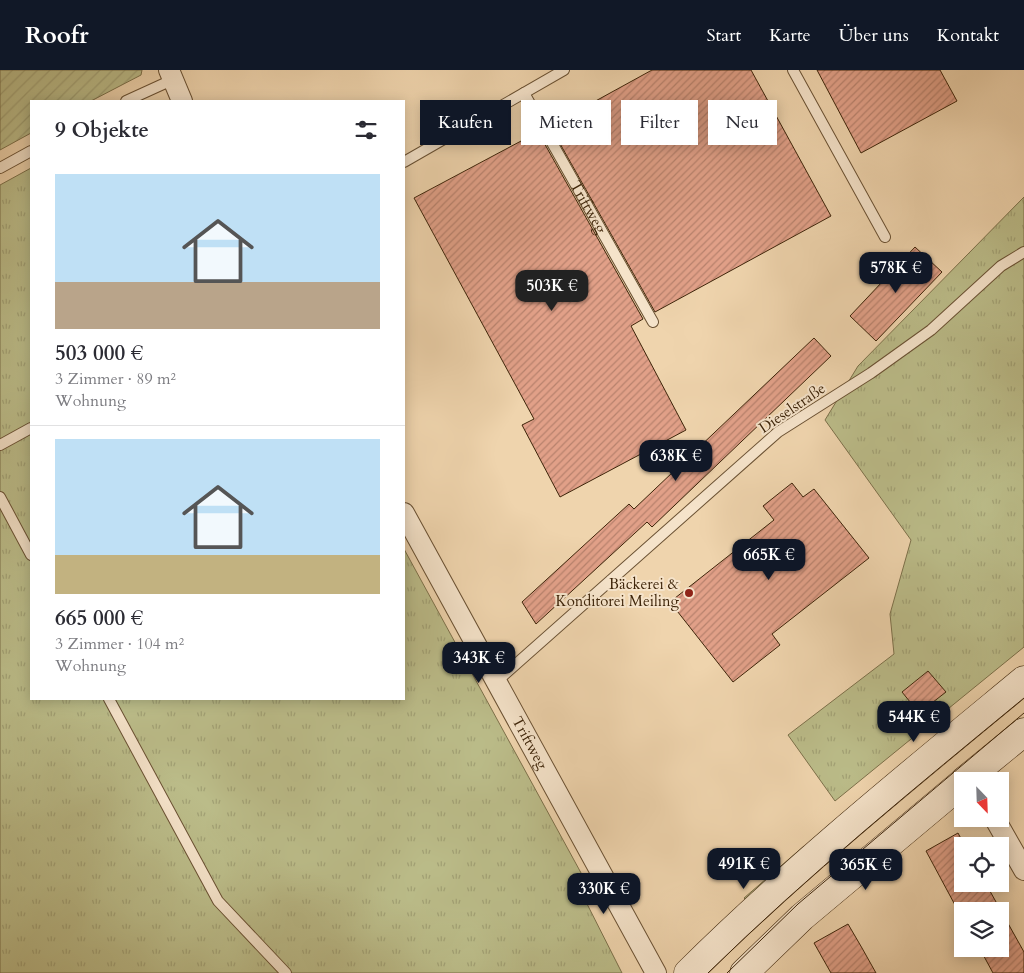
<!DOCTYPE html>
<html lang="de">
<head>
<meta charset="utf-8">
<style>
	:root { --surface:#fff; --page:#f2f2f3; --text:#2b2b33; --muted:#7c7c81; --line:#e1e1e2; --accent:#111827 }
	body { margin:0; font-family:Cardo,serif; background:var(--page); color:var(--text); height:100vh; display:flex; flex-direction:column; font-size:19px; white-space:nowrap }
	* { box-sizing:border-box; margin:0 }
	p { font-size:16px; color:var(--muted) }
	.icon { flex:none; width:28px; height:28px; fill:none; stroke:currentColor; stroke-width:2; stroke-linecap:round; stroke-linejoin:round }
	.map { position:relative; flex:1; overflow:hidden }
	.sheet { position:absolute; left:30px; top:30px; width:375px; height:600px; display:flex; flex-direction:column; background:var(--surface); border-radius:0px; box-shadow:0 2px 12px #0003 }
	.sheet>* { flex:none }
	.top-card { position:absolute; left:420px; top:30px; width:475px; height:45px; display:flex; gap:10px }
	.needle { width:32px; rotate:157deg }
	.tools { position:absolute; left:954px; top:702px; display:grid; gap:10px }
	.tools a { display:grid; place-items:center; width:55px; height:55px; border-radius:0px; background:var(--surface); box-shadow:0 2px 12px #0003; font-size:25px }
	.price { position:absolute; translate:-50% -42px; padding:0 11px; border-radius:10px; background:var(--accent); color:#fff; font-size:16px; line-height:32px; filter:drop-shadow(0 1px 2px #0008) }
	.price::after { content:''; position:absolute; left:50%; top:30px; width:15px; height:11px; margin-left:-8px; background:inherit; clip-path:polygon(0 0,100% 0,50% 100%) }
	.price.selected { background:#222; color:#fff }
	ul { padding:0; list-style:none }
	li { display:grid; align-content:center; gap:10px; height:265px; padding:0 25px }
	li+li { border-top:1px solid var(--line) }
	li span { display:grid; place-items:center; height:155px; border-radius:0px; color:#555 }
	li>.icon { margin-inline-start:auto }
	span .icon { width:90px; height:90px; fill:#fffc; stroke-width:1 }
	li b { font-size:21px }
	h2 { display:flex; justify-content:space-between; align-items:center; height:60px; padding:0 25px; font-size:21px }
	.chip { padding:0 18px; border-radius:0px; background:var(--surface); box-shadow:0 2px 12px #0003; font-size:18px; line-height:45px }
	.chip.selected { background:var(--accent); color:#fff }
	header { display:flex; align-items:center; gap:30px; box-sizing:border-box; height:70px; padding:0 25px; background:var(--accent); color:#fff }
	header strong { font-size:24px }
	nav { display:flex; gap:28px; margin-inline-start:auto; font-size:18px }
	.map>svg:first-child { display:block }
</style>
</head>
<body>
<header>
<strong>Roofr</strong>
<nav><a>Start</a><a>Karte</a><a>Über uns</a><a>Kontakt</a></nav>
</header>
<div class="map">
<svg width="1024" height="903" viewBox="0 0 1024 903">
	<defs>
		<pattern id="grass-tufts" width="24" height="20" patternUnits="userSpaceOnUse" patternTransform="scale(1.25)"><rect width="24" height="20" fill="#bbbc89"/><path d="M3 7l-1-3M5 7V3M7 7l1-3M15 17l-1-3M17 17v-4M19 17l1-3" fill="none" stroke="#a2a175"/></pattern>
		<pattern id="garden-furrows" width="10" height="10" patternUnits="userSpaceOnUse" patternTransform="scale(1.25)"><rect width="10" height="10" fill="#bbbc89"/><path d="M-1 1l2-2M0 10L10 0M9 11l2-2" fill="none" stroke="#a2a175"/></pattern>
		<pattern id="building-hatch" width="6" height="6" patternUnits="userSpaceOnUse" patternTransform="scale(1.25)"><rect width="6" height="6" fill="#e1a088"/><path d="M-1 1l2-2M0 6l6-6M5 7l2-2" fill="none" stroke="#b8826d"/></pattern>
	</defs>
	<rect width="100%" height="100%" fill="#efd4ad"/>
	<filter id="stains"><feTurbulence type="fractalNoise" baseFrequency=".004" numOctaves="4"/><feColorMatrix values="0 0 0 0 .2 0 0 0 0 .09 0 0 0 0 .02 0 0 0 .5 -.17"/></filter>
	<radialGradient id="worn" r=".72"><stop offset=".6" stop-color="#630" stop-opacity="0"/><stop offset="1" stop-color="#630" stop-opacity=".3"/></radialGradient>
	<!-- grass -->
	<path fill="url(#grass-tufts)" stroke="#7c704a" d="M 31,98 L 31,629 L 404,629 L 404,479 L 592,823 L 583,826 L 622,903 L 0,903 L 0,115 Z
		M 1024,127 L 1024,577 L 835,731 L 788,665 L 894,584 L 890,544 L 911,470 L 825,350 L 858,296 Z
		M 804,776 L 808,781 L 749,833 L 744,828 Z"/>
	<!-- garden -->
	<path fill="url(#garden-furrows)" stroke="#7c704a" d="M 0,0 L 142,0 L 141,5 L 91,31 L 31,31 L 31,63 L 0,80 Z"/>
	<!-- building -->
	<path fill="url(#building-hatch)" stroke="#3e250a" d="M 652,0 L 751,0 L 831,146 L 655,242 L 550,56 Z
		M 817,0 L 940,0 L 957,31 L 861,83 Z
		M 538,62 L 643,249 L 631,256 L 686,360 L 560,427 L 522,355 L 534,349 L 414,128 Z
		M 915,177 L 942,202 L 876,271 L 850,246 Z
		M 814,268 L 831,286 L 652,457 L 647,452 L 536,554 L 522,532 L 629,434 L 634,439 Z
		M 792,413 L 803,427 L 814,419 L 869,488 L 772,564 L 780,575 L 733,612 L 670,532 L 774,450 L 763,436 Z
		M 928,601 L 946,622 L 919,643 L 902,622 Z
		M 958,763 L 965,776 L 962,776 L 962,814 L 986,814 L 1024,882 L 1024,903 L 993,903 L 980,879 L 1000,879 L 1000,841 L 962,841 L 962,848 L 926,781 Z
		M 848,854 L 862,878 L 876,903 L 831,903 L 814,873 Z"/>
	<g fill="none" stroke-linecap="round" stroke-linejoin="round">
		<!-- service casing -->
		<g stroke="#6a5133" stroke-width="12">
			<g id="service">
				<path d="M 793,0 L 885,167"/>
				<path id="s1" d="M 524,23 L 653,252"/>
				<path d="M 126,31 L 172,10"/>
				<path d="M 404,92 L 564,0"/>
				<path d="M 0,98 L 31,81"/>
				<path d="M 0,375 L 31,358"/>
				<path d="M 0,427 L 31,485"/>
				<path d="M 497,611 L 778,362 L 871,303 L 931,260 L 1001,196 L 1024,182"/>
				<path d="M 109,629 L 218,831 L 286,903"/>
			</g>
		</g>
		<!-- minor casing -->
		<g stroke="#6a5133" stroke-width="22">
			<g id="minor">
				<path d="M 169,0 L 182,31"/>
				<path id="s2" d="M 404,443 L 656,903"/>
				<path d="M 995,749 L 1024,800"/>
			</g>
		</g>
		<!-- secondary casing -->
		<g stroke="#3e250a" stroke-width="29">
			<path id="secondary" d="M 964,711 L 1024,662
				M 688,903 C 794,798 909,705 1024,610
				M 744,903 L 802,847 L 962,713"/>
		</g>
		<!-- service -->
		<use href="#service" stroke="#f5e3ca" stroke-width="10"/>
		<!-- minor -->
		<use href="#minor" stroke="#f5e3ca" stroke-width="20"/>
		<!-- secondary -->
		<use href="#secondary" stroke="#f5e3ca" stroke-width="28"/>
		<!-- tram -->
		<path stroke="#3e250a" stroke-width="1" d="M 708,903 C 808,805 916,717 1024,628
			M 727,903 L 798,834 L 1024,643"/>
	</g>
	<!-- markers -->
	<circle fill="#8f2418" stroke="#f5e3ca" stroke-width="2" cx="689" cy="523" r="5"/>
	<g text-anchor="middle" dominant-baseline="central" stroke-width="4" stroke-linejoin="round" paint-order="stroke">
		<!-- street labels -->
		<g font-size="15" fill="#3e250a" stroke="#f5e3ca">
			<text stroke="none"><textPath href="#s1" startOffset="131">Triftweg</textPath></text>
			<text transform="translate(792 338) rotate(-34)">Dieselstraße</text>
			<text stroke="none"><textPath href="#s2" startOffset="262">Triftweg</textPath></text>
		</g>
		<!-- poi labels -->
		<g font-size="15" fill="#3e250a" stroke="#f5e3ca" text-anchor="end">
			<text x="679" y="514">Bäckerei &amp;<tspan x="679" dy="17">Konditorei Meiling</tspan></text>
		</g>
	</g>
	<rect width="100%" height="100%" filter="url(#stains)"/>
	<rect width="100%" height="100%" fill="url(#worn)"/>
</svg>
<div class="tools">
<a><svg class="needle" viewBox="-14 -14 28 28"><path d="M0-13l5 13h-10z" fill="#e53935"/><path d="M0 13l5-13h-10z" fill="#7c7c81"/></svg></a>
<a><svg class="icon" aria-label="locate" viewBox="0 0 24 24"><circle cx="12" cy="12" r="6"/><path d="M12 2v4M12 18v4M2 12h4M18 12h4"/></svg></a>
<a><svg class="icon" aria-label="layers" viewBox="0 0 24 24"><path d="M12 4l9 5-9 5-9-5zM3 14l9 5 9-5"/></svg></a>
</div>
<b class="price" style="left:896px;top:224px">578K €</b>
<b class="price selected" style="left:552px;top:242px">503K €</b>
<b class="price" style="left:676px;top:412px">638K €</b>
<b class="price" style="left:769px;top:511px">665K €</b>
<b class="price" style="left:479px;top:614px">343K €</b>
<b class="price" style="left:914px;top:673px">544K €</b>
<b class="price" style="left:744px;top:820px">491K €</b>
<b class="price" style="left:866px;top:821px">365K €</b>
<b class="price" style="left:604px;top:845px">330K €</b>
<div class="top-card">
<a class="chip selected">Kaufen</a>
<a class="chip">Mieten</a>
<a class="chip">Filter</a>
<a class="chip">Neu</a>
</div>
<section class="sheet">
<h2>9 Objekte<svg class="icon" aria-label="filters" viewBox="0 0 24 24"><path d="M4 7h16M4 17h16"/><circle cx="9" cy="7" r="2"/><circle cx="15" cy="17" r="2"/></svg></h2>
<ul>
<li><span style="background:linear-gradient(#bfe0f5 70%,#b9a48a 0)"><svg class="icon" aria-label="home" viewBox="0 0 24 24"><path d="M3 11l9-7 9 7M6 9v11h12V9"/></svg></span><div><b>503 000 €</b><p>3 Zimmer · 89 m²</p><p>Wohnung</p></div></li>
<li><span style="background:linear-gradient(#bfe0f5 75%,#c2b280 0)"><svg class="icon" aria-label="home" viewBox="0 0 24 24"><path d="M3 11l9-7 9 7M6 9v11h12V9"/></svg></span><div><b>665 000 €</b><p>3 Zimmer · 104 m²</p><p>Wohnung</p></div></li>
</ul>
</section>
</div>
</body>
</html>
